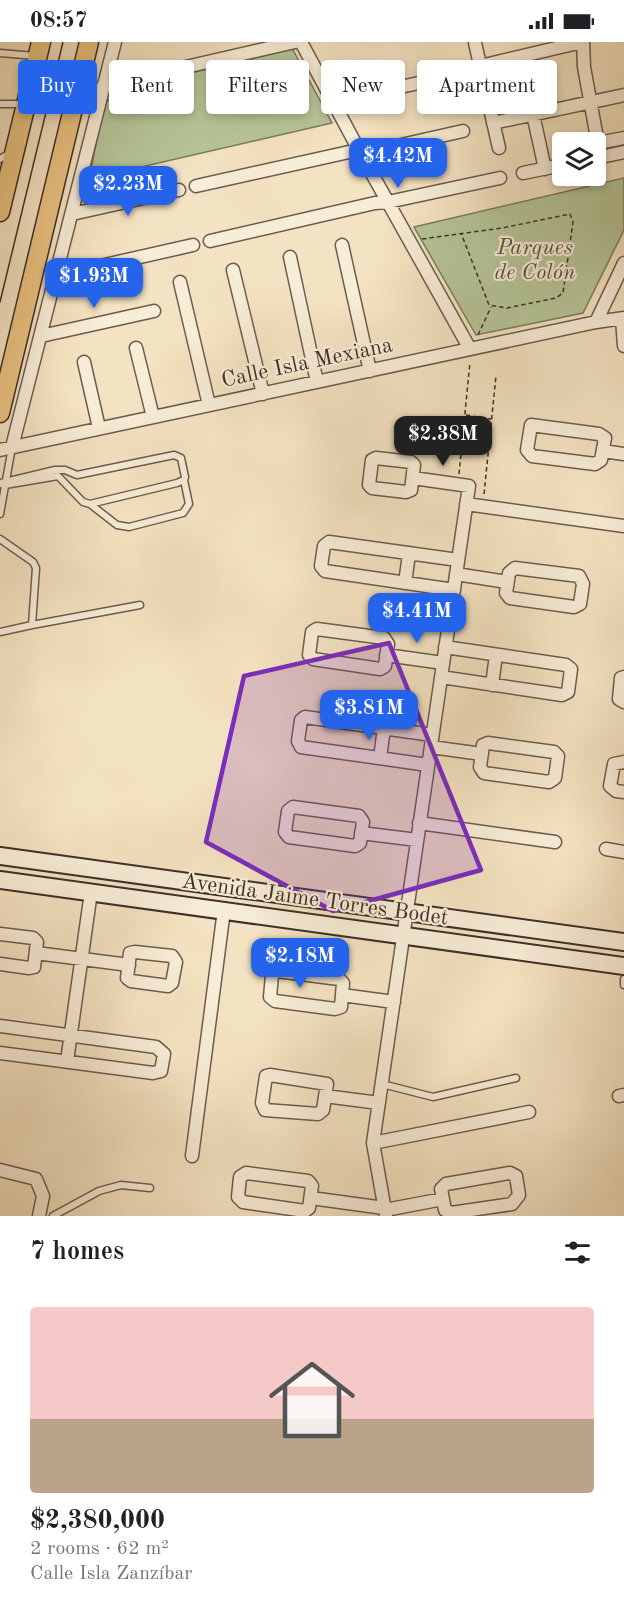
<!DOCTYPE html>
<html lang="en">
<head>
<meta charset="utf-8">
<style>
	:root { --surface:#fff; --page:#f6f6f6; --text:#202124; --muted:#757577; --accent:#2563eb }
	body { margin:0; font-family:"Old Standard TT",serif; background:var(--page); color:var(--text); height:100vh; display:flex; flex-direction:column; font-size:22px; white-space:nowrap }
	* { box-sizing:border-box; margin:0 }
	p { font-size:20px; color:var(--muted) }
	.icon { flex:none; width:33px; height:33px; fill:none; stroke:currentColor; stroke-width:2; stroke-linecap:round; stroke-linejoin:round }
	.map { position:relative; height:1174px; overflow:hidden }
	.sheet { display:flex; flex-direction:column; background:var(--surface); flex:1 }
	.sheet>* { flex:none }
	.guide { position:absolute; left:18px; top:18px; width:588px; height:54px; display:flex; gap:12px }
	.controls { position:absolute; left:552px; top:90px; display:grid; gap:12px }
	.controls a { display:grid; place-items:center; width:54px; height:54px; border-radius:6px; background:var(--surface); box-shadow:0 3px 9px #0003; font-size:30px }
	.price { position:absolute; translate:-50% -51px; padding:0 14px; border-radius:12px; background:var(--accent); color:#fff; font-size:20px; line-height:39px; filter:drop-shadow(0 2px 3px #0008) }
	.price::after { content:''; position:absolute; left:50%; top:36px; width:18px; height:14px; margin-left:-9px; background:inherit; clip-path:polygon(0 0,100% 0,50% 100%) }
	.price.selected { background:#222; color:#fff }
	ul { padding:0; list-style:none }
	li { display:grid; align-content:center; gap:12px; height:318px; padding:0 30px }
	li span { display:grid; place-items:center; height:186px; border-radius:6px; color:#555 }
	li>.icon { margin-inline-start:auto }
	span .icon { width:108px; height:108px; fill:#fffc; stroke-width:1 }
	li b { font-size:26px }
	h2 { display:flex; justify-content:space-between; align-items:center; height:72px; padding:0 30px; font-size:26px }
	.chip { padding:0 21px; border-radius:6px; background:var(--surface); box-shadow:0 3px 9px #0003; font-size:21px; line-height:54px }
	.chip.selected { background:var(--accent); color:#fff }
	.status { display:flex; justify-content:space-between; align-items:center; height:42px; padding:0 30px; background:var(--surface); direction:ltr }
	.status svg { height:16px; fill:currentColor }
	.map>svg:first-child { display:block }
</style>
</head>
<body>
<div class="status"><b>08:57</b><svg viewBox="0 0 49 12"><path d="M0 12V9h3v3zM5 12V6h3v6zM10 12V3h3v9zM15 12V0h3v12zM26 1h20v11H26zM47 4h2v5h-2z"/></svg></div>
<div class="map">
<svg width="624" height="1174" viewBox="0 0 624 1174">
	<rect width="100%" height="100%" fill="#f4e3c2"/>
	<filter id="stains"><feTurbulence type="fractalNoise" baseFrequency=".00333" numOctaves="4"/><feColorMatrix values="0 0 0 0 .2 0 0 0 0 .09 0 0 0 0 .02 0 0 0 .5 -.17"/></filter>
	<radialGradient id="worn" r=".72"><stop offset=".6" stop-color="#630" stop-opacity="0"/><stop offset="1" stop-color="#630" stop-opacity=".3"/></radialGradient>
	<!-- green -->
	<path fill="#b5c598" stroke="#7a7a60" stroke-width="1.5" d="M 292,6 L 332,81 L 89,137 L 104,62 L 126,44 Z
		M 624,136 L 624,188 L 583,271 L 476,293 L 414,185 Z"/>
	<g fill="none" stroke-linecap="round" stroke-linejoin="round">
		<!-- lane casing -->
		<g stroke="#6c5c4f" stroke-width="9">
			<path id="lane" d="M 0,11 L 35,14
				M 0,62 L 23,62
				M 0,117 L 10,111
				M 0,441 L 55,428 L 65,428 L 77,433 L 174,413 L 181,416 L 185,435 L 184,438 L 177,441 L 90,462 L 83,460 L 58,434 L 5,443 L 0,442
				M 90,462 L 117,483 L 129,485 L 183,471 L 189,462 L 184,438
				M 0,472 L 12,405
				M 0,497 L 33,520 L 36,526 L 32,583 L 0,590
				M 32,583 L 140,563
				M 624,937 L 624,943
				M 382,1042 L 433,1055 L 516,1036
				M 53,1174 L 99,1149 L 121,1143 L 150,1146"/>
		</g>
		<!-- street casing -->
		<g stroke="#6c5c4f" stroke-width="15">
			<path id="street" d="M 301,0 L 361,112 L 470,307
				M 583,0 L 584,25 L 597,96 L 603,100 L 624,96
				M 475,1 L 499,106
				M 480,24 L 582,0
				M 103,44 L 295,0
				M 333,60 L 450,34
				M 533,72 L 545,127
				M 493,81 L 624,53
				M 596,116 L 624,110
				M 523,131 L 562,123
				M 196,144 L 349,110 L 361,112 L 463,89
				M 72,172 L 179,148
				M 210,199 L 375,161 L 388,160 L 500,136
				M 342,203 L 370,329
				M 290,215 L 317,340
				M 233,228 L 263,352
				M 56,234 L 193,203
				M 180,240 L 209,363
				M 622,277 L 624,304
				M 596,280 L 624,221
				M 41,294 L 154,269
				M 136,306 L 153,375
				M 84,320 L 99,386
				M 531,383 L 599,392 L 605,396 L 601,418 L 595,422 L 532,414 L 527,408 Z
				M 12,405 L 115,0
				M 0,408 L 596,280 L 624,276
				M 603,409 L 624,412
				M 376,416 L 411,420 L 414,423 L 411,448 L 406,450 L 372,446 L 369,443 L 372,418 Z
				M 466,462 L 624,484
				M 515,526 L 579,534 L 583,542 L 580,562 L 574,565 L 510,556 L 506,551 L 509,531 Z
				M 456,532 L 507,540
				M 405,541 L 409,512
				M 454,548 L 325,529 L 321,524 L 324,504 L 329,500 L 458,518
				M 317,587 L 384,596 L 388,602 L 385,624 L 380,627 L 313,617 L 309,613 L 312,590 Z
				M 386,613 L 443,621
				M 441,635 L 562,653 L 568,650 L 571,627 L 566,623 L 445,605
				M 624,635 L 621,636 L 619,657 L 624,660
				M 492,643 L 496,613
				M 488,701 L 554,710 L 558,714 L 555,736 L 549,740 L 484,731 L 480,725 L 483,703 Z
				M 431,705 L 482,712
				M 380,716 L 384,686
				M 624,720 L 614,722 L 610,744 L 616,749 L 624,750
				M 428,723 L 301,705 L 298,699 L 301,678 L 305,675 L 432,693
				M 293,765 L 359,774 L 363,780 L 360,801 L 355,804 L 289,795 L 285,790 L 288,769 Z
				M 419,781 L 555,800
				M 361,791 L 417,798
				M 606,807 L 624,810
				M 0,892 L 33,896 L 37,900 L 34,925 L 29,926 L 0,922
				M 135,910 L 172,914 L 176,920 L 172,941 L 168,944 L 131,939 L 127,936 L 130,911 Z
				M 36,911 L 129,923
				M 277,929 L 339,937 L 343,941 L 341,965 L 335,967 L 275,959 L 270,955 L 272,933 Z
				M 342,953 L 394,960
				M 0,984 L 156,1005 L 164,1012 L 161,1029 L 153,1031 L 0,1011
				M 67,1019 L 91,850
				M 270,1033 L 327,1042 L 323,1068 L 318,1072 L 265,1068 L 262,1061 L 266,1034 Z
				M 325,1054 L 379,1061
				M 619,1054 L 624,1053
				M 373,1101 L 529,1070
				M 192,1114 L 224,868
				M 0,1128 L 36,1137 L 43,1154 L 39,1174
				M 246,1131 L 308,1139 L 312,1144 L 309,1166 L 305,1169 L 243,1160 L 238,1155 L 240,1135 Z
				M 510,1131 L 516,1134 L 519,1153 L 512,1162 L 451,1171 L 445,1168 L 441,1147 L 446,1142 Z
				M 311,1156 L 384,1166
				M 385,1168 L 443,1157
				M 386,1174 L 373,1101 L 469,444 L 413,436"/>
		</g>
		<!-- secondary casing -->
		<g stroke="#3e2f29" stroke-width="20">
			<path id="secondary" d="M 0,814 L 624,900
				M 0,838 L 624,924"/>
		</g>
		<!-- primary casing -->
		<g stroke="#3e2f29" stroke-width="21">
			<path id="primary" d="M 0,170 L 41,0
				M 0,371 L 89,0"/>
		</g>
		<!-- path -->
		<path stroke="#3e2f29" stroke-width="1.5" stroke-dasharray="4.5 3" stroke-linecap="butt" d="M 422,197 L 502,186 L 570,172 L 573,180 L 563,251 L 556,256 L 507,266 L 489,263 L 461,191
			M 478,293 L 491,265
			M 466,373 L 491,377
			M 459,432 L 470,320
			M 484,452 L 496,334"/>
		<!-- lane -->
		<use href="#lane" stroke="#f8edd7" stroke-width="6"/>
		<!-- street -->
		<use href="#street" stroke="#f8edd7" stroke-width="12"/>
		<!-- secondary -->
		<use href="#secondary" stroke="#f8edd7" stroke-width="16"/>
		<!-- primary -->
		<use href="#primary" stroke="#eac281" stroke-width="18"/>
		<!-- tram -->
		<path stroke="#3e2f29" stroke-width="1.5" d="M 0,260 L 63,0"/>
	</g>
	<!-- marked area -->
	<path fill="#7b2cbf" fill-opacity="0.2" stroke="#7b2cbf" stroke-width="4.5" stroke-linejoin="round" d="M 389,601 L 481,828 L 333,869 L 206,800 L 244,634 Z"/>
	<g text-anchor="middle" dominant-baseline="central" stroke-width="4.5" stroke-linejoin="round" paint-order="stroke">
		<!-- park labels -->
		<g font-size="22" font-style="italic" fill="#564d3f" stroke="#f8edd7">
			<text x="535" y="206">Parques<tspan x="535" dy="25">de Colón</tspan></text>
		</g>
		<!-- street labels -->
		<g font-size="22" fill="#3e2f29" stroke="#f8edd7">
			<text transform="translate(307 321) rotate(-12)">Calle Isla Mexiana</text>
			<text transform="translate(315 858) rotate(8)">Avenida Jaime Torres Bodet</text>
		</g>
	</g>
	<rect width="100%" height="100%" filter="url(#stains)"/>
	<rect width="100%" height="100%" fill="url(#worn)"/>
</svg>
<div class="controls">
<a><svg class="icon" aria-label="layers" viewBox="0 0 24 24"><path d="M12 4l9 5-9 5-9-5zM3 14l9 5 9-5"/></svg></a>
</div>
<b class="price" style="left:398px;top:147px">$4.42M</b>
<b class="price" style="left:128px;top:175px">$2.23M</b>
<b class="price" style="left:94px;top:267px">$1.93M</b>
<b class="price selected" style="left:443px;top:425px">$2.38M</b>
<b class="price" style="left:417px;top:602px">$4.41M</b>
<b class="price" style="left:369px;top:699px">$3.81M</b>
<b class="price" style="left:300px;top:947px">$2.18M</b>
<div class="guide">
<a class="chip selected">Buy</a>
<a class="chip">Rent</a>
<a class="chip">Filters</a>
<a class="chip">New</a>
<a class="chip">Apartment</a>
</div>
</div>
<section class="sheet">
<h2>7 homes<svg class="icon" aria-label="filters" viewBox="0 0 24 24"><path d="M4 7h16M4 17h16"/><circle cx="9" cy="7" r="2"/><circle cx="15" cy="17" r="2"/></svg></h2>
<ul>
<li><span style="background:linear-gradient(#f6c9c9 60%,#b9a48a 0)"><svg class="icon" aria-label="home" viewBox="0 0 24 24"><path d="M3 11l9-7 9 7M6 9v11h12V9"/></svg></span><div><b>$2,380,000</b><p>2 rooms · 62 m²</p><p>Calle Isla Zanzíbar</p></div></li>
</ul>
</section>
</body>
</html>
